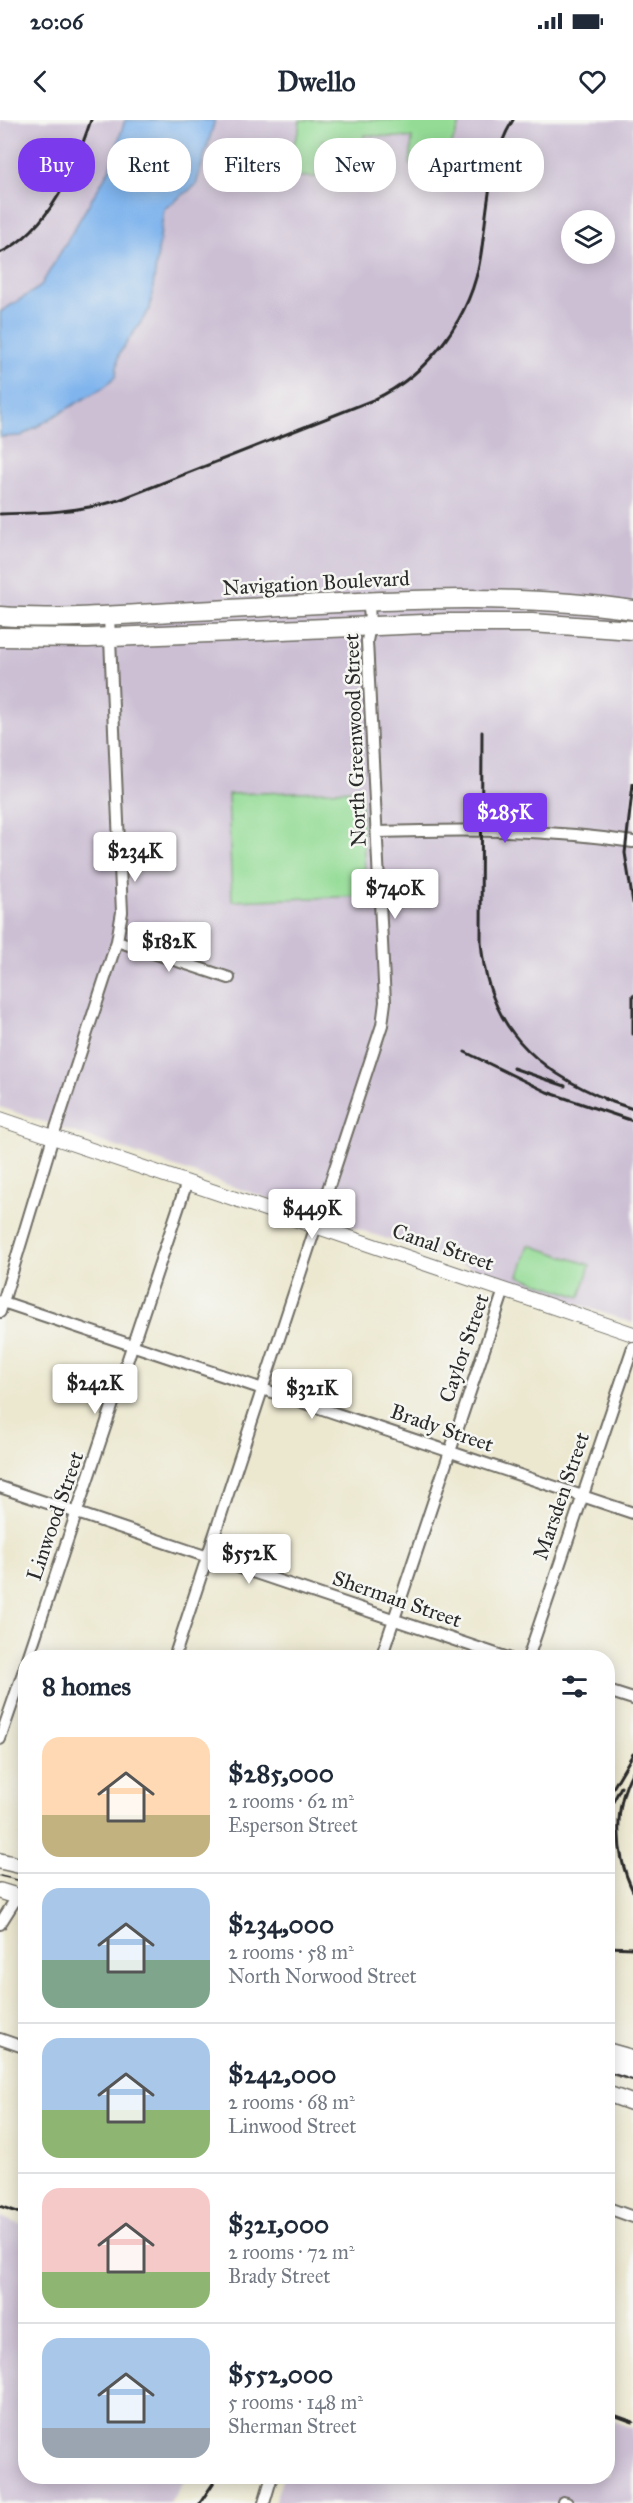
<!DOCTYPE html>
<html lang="en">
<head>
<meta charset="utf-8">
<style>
	:root { --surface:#fff; --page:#f2f2f3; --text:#1f2937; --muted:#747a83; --line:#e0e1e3; --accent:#7c3aed }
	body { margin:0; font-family:"IM FELL Great Primer",serif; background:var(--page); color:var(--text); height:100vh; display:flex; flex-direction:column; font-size:22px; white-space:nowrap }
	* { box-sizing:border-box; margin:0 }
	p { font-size:20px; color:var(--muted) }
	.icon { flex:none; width:33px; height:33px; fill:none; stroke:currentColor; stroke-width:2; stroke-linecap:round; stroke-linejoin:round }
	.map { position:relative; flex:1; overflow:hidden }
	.sheet { position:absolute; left:18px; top:1530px; width:597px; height:834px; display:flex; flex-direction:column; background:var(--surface); border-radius:24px; box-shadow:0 3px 15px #0003 }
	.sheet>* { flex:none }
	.guide { position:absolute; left:18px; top:18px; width:597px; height:54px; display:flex; gap:12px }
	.fabs { position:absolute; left:561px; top:90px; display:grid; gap:12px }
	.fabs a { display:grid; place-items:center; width:54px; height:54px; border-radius:50%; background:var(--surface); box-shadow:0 3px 15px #0003; font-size:30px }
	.price { position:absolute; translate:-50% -51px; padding:0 14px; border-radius:6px; background:#fff; color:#222; font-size:20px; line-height:39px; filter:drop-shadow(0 2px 3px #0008) }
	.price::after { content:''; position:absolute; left:50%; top:36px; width:18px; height:14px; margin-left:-9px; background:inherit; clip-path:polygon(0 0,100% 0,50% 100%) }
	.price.active { background:var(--accent); color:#fff }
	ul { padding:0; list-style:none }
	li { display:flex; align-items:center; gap:18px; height:150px; padding:0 24px }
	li+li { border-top:2px solid var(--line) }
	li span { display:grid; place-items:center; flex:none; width:168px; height:120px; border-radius:18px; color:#555 }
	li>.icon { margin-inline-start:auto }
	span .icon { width:72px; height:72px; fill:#fffc; stroke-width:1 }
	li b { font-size:26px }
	h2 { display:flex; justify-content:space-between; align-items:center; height:72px; padding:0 24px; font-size:26px }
	.chip { padding:0 21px; border-radius:24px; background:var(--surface); box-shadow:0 3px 15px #0003; font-size:21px; line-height:54px }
	.chip.active { background:var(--accent); color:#fff }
	.status { display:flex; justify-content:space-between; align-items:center; height:42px; padding:0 30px; background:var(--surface); direction:ltr }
	.status svg { height:16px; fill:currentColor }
	header { display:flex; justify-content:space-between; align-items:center; height:78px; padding:0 24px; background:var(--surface); font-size:27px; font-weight:800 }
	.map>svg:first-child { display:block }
</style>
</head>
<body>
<div class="status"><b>20:06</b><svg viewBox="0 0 49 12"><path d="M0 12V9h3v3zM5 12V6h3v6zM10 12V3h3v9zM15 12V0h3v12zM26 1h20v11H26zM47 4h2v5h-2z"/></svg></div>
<header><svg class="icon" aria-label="back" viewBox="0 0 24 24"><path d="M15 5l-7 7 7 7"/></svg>Dwello<svg class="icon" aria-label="heart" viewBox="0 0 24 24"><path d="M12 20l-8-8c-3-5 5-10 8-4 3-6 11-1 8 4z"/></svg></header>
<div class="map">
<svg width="633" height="2383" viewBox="0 0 633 2383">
	<rect width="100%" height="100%" fill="#f6f6f2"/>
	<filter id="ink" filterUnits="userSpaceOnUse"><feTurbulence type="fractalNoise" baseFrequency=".0167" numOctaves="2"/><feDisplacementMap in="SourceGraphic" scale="12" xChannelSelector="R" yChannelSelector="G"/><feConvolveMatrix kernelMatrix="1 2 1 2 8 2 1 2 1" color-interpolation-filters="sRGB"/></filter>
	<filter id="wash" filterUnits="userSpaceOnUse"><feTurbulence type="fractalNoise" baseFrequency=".008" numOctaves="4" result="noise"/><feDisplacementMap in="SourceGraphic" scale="24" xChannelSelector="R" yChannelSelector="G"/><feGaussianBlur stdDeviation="1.35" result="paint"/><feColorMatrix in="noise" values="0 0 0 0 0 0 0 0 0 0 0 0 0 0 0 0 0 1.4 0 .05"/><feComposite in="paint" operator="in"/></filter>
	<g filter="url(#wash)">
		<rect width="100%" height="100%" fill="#ece8d0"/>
		<!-- industrial -->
		<path fill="#ccbfd4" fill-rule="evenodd" d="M 0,0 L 125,0 L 109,50 L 40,167 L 0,192 Z
			M 215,0 L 633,0 L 633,1203 L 0,987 L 0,317 L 21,316 L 106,266 L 116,256 L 119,235 L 150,189 L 164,89 L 196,65 ZM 572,100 L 604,100 L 604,134 L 572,134 Z
			M 0,2097 L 25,2106 L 26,2356 L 186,2357 L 170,2383 L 0,2383 Z
			M 608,2299 L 633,2308 L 633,2383 L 274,2383 L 283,2357 L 608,2356 Z"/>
		<!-- green -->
		<path fill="#94dc96" stroke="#608460" stroke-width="1.5" d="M 300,0 L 461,0 L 442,49 L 410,45 L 412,18 L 364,15 L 364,24 L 322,20 L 316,57 L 281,56 L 299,10 Z
			M 361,670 L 366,776 L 232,781 L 228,674 Z
			M 529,1125 L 590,1145 L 580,1177 L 519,1156 Z"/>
		<!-- water -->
		<path fill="#7fb4ed" stroke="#55708c" stroke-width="1.5" d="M 125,0 L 215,0 L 196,65 L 164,89 L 150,189 L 119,234 L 116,256 L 106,266 L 21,316 L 0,317 L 0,192 L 40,167 L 109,50 Z"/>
	</g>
	<g filter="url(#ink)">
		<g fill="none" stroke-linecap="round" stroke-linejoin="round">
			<!-- minor casing -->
			<g stroke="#6f6d65" stroke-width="14">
				<path id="minor" d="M 377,712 C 463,709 548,709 633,722
					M 117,821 L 229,858
					M 0,1181 L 633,1393
					M 0,1192 L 53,1017 L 117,821 L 122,792 L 109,496
					M 0,1367 L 508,1538
					M 28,1538 L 187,1062
					M 174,1538 L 382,905 L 385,882 L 367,521 L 370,506 L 369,482
					M 381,1538 L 504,1170
					M 528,1538 L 633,1227
					M 608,1571 L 633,1579
					M 0,1619 L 26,1544
					M 0,1804 L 17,1777
					M 0,1919 L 26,1928
					M 608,2088 L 633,2097
					M 563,2382 L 567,2383
					M 264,2383 L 272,2356"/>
			</g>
			<!-- tertiary casing -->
			<g stroke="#6f6d65" stroke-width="16">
				<path id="tertiary" d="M 0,999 L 633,1214"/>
			</g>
			<!-- secondary casing -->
			<g stroke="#6f6d65" stroke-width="18">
				<path id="secondary" d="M 0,1741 L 26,1747
					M 0,1771 L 26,1779
					M 608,1931 L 633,1938
					M 608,1945 L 633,1952
					M 608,1974 L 633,1983"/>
			</g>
			<!-- primary casing -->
			<g stroke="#6f6d65" stroke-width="21">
				<path id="primary" d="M 0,496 C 58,500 116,495 173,492 C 322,485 485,468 633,490
					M 0,517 L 88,518 L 448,503 L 532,503 L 633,510"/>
			</g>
			<!-- minor -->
			<use href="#minor" stroke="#fff" stroke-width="10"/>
			<!-- tertiary -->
			<use href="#tertiary" stroke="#fff" stroke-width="14"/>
			<!-- secondary -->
			<use href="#secondary" stroke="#fff" stroke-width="15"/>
			<!-- primary -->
			<use href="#primary" stroke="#fff" stroke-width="18"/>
			<!-- tram -->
			<path stroke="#2b2b2b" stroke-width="1.5" d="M 0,1756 L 26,1762
				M 608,1952 L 633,1960"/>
			<!-- rail -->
			<path stroke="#2b2b2b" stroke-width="3" d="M 0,133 C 50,109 74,50 91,0
				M 0,394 C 40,393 80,392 119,380 L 373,280 C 430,254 472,196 481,134 C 488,88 488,41 513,0
				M 482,612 L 481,821 C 487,906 535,951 611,981
				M 633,664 L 625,733 L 633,783
				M 633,875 L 633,914
				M 465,932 L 547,972 L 633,1001
				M 513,948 L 565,966
				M 604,979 L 633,989
				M 633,1651 C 613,1687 615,1735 633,1771
				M 610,1673 L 633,1634
				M 608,1691 L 621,1667
				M 608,1827 L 633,1828
				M 0,2086 L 26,2095
				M 608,2293 L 633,2302
				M 200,2383 L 218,2356"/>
		</g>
	</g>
	<g text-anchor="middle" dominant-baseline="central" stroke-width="5" stroke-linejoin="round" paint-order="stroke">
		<!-- street labels -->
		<g font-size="21" fill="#2b2b2b" stroke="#f6f6f2">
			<text transform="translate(316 463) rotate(-3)">Navigation Boulevard</text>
			<text transform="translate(355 620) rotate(-92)">North Greenwood Street</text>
			<text transform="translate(443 1127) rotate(19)">Canal Street</text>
			<text transform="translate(464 1228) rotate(-71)">Caylor Street</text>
			<text transform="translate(442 1308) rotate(19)">Brady Street</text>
			<text transform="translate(561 1376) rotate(-71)">Marsden Street</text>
			<text transform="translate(55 1396) rotate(-71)">Linwood Street</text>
			<text transform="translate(397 1479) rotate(19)">Sherman Street</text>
		</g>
	</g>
</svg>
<div class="fabs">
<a><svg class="icon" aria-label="layers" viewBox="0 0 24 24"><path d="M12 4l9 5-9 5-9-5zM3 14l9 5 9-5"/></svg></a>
</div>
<b class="price active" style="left:505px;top:724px">$285K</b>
<b class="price" style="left:135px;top:763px">$234K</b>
<b class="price" style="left:395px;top:800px">$740K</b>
<b class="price" style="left:169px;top:853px">$182K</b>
<b class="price" style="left:312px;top:1120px">$449K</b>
<b class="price" style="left:95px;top:1295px">$242K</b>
<b class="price" style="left:312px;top:1300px">$321K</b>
<b class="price" style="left:249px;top:1465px">$552K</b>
<div class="guide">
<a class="chip active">Buy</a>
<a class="chip">Rent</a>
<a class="chip">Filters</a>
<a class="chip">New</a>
<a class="chip">Apartment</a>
</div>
<section class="sheet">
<h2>8 homes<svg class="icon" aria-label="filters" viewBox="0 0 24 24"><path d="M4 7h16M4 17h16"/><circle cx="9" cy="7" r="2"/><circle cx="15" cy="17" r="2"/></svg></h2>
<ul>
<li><span style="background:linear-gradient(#ffd9b3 65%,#c2b280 0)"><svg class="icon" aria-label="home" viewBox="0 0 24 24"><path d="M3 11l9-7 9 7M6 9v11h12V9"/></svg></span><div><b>$285,000</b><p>2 rooms · 62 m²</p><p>Esperson Street</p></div></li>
<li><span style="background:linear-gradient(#a9c7e8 60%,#7fa58c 0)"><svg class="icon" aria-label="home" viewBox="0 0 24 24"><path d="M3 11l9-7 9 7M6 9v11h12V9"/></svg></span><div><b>$234,000</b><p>2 rooms · 58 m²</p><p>North Norwood Street</p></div></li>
<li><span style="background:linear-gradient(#a9c7e8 60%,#8fb573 0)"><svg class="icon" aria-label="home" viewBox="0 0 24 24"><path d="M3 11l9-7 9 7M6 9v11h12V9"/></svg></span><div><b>$242,000</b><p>2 rooms · 68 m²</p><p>Linwood Street</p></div></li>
<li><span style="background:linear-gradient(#f6c9c9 70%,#8fb573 0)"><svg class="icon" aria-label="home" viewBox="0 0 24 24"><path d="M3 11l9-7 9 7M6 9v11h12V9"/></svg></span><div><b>$321,000</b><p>2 rooms · 72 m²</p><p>Brady Street</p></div></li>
<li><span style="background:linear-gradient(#a9c7e8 75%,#9aa5b1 0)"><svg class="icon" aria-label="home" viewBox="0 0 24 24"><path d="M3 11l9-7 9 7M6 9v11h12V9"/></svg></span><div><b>$552,000</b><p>5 rooms · 148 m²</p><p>Sherman Street</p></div></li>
</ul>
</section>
</div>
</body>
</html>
